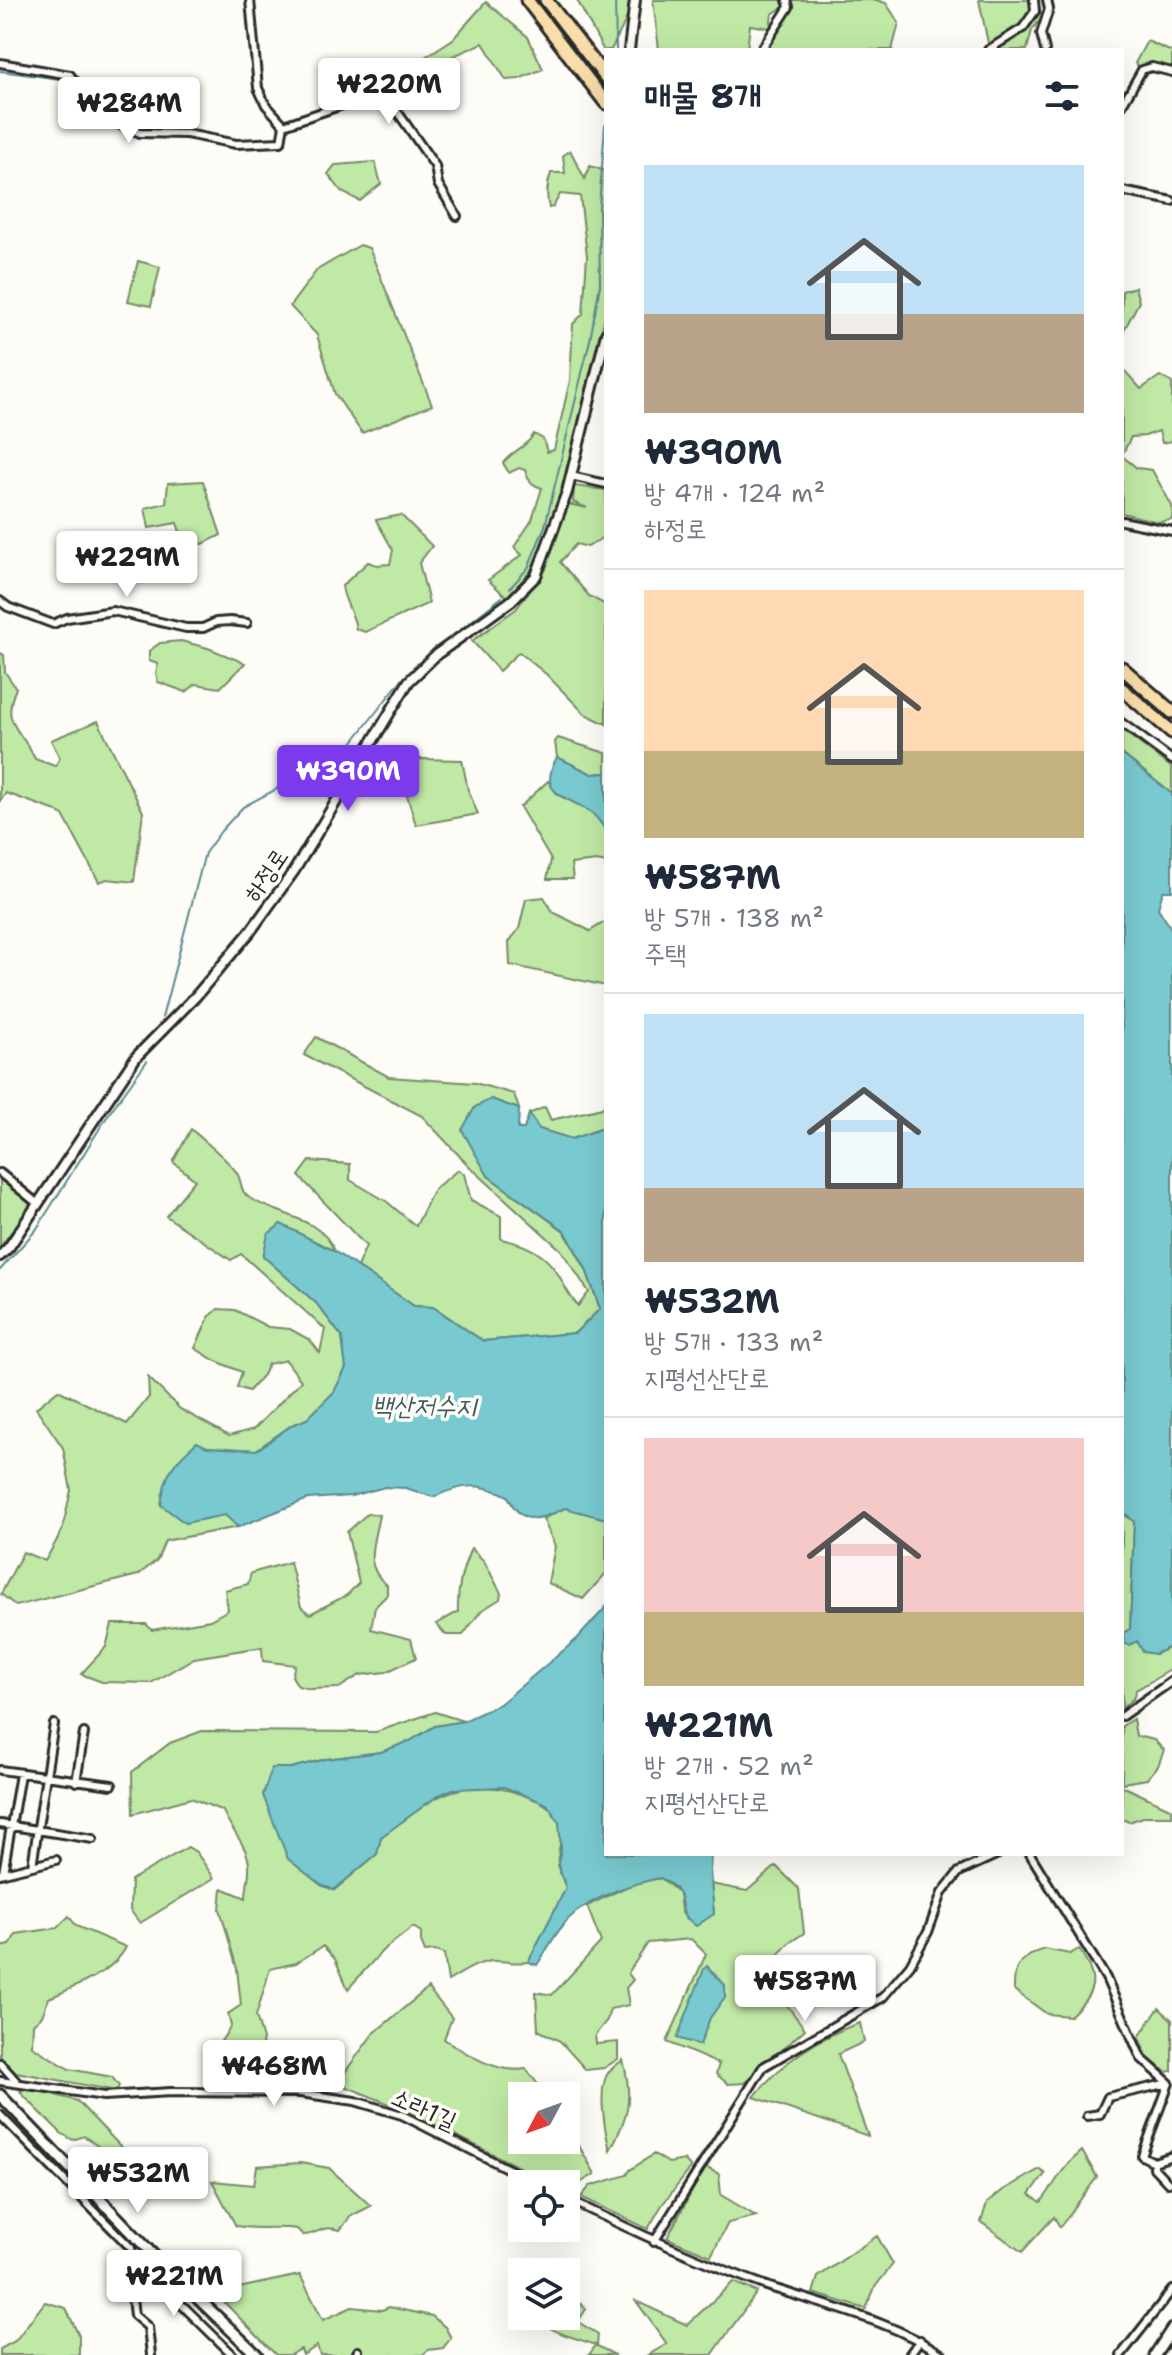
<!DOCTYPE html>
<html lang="ko">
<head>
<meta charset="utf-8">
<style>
	:root { --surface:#fff; --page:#f2f2f3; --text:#1f2937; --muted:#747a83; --line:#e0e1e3; --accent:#7c3aed }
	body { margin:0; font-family:"Shantell Sans","Poor Story",sans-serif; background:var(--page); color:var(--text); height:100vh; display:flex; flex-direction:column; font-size:30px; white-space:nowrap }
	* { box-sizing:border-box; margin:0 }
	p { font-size:26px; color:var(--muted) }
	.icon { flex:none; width:44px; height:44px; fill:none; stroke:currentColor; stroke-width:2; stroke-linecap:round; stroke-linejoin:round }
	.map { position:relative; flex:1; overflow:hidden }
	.panel { position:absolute; left:604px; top:48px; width:520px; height:1808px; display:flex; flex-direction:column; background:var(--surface); border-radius:0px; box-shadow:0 8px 32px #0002 }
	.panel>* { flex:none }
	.needle { width:52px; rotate:229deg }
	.tools { position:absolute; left:508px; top:2082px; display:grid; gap:16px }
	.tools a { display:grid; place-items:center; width:72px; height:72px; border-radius:0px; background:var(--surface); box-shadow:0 8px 32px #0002; font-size:40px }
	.price { position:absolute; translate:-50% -68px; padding:0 18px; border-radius:8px; background:#fff; color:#222; font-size:26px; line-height:52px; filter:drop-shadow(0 2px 4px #0008) }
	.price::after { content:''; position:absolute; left:50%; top:48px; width:24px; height:18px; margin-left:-12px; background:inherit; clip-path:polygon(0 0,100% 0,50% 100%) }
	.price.on { background:var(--accent); color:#fff }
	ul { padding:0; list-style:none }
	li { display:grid; align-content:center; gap:16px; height:424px; padding:0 40px }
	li+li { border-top:2px solid var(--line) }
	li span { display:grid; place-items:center; height:248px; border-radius:0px; color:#555 }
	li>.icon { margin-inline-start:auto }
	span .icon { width:144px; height:144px; fill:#fffc; stroke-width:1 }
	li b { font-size:34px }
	h2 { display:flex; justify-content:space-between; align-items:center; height:96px; padding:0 40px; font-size:34px }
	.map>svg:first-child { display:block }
</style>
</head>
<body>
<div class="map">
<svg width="1172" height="2355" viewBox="0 0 1172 2355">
	<rect width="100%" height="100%" fill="#fdfcf7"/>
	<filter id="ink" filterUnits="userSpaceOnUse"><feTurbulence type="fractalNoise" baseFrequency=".0125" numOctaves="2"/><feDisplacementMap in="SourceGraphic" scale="16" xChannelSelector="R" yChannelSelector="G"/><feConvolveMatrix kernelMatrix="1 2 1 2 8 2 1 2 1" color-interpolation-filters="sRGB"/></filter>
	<g filter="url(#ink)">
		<!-- green -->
		<path fill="#c0e9a5" stroke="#768a68" stroke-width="2" d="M 577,0 L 632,0 L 631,10 L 611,50 L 606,50 L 606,55 Z
			M 653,0 L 784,0 L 785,6 L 772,14 L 770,28 L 750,25 L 747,50 L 659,50 Z
			M 790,0 L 876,0 L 886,3 L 899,23 L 892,50 L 763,50 L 792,9 Z
			M 979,0 L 1038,0 L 1042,18 L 1032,30 L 1027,50 L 992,50 L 988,43 Z
			M 486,2 L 528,37 L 543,69 L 519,79 L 506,80 L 483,43 L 428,67 L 422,59 L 453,39 Z
			M 1147,41 L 1172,52 L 1172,76 L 1153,70 L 1144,73 L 1135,63 Z
			M 570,150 L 585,179 L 590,166 L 606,171 L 606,313 L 560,495 L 548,534 L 530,572 L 507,597 L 488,580 L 522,555 L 514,547 L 532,520 L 542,488 C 532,485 528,481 525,470 L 519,468 L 509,473 L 503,463 C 512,451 526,448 534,434 L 543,439 L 547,452 L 554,450 L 570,380 L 573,324 L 583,314 L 587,256 L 580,196 L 560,194 L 553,207 L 549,208 C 546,196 547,184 551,173 L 565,173 L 563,156 Z
			M 375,162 L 381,184 L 360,201 L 342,192 L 328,174 L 335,165 Z
			M 360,245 L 369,248 L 432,405 L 362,433 L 335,394 L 317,335 L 290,306 L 317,270 Z
			M 138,261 L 160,267 L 151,306 L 128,301 Z
			M 1135,287 L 1139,302 L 1124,330 L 1123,369 L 1141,389 L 1160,376 L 1172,383 L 1172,441 L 1162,443 L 1159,431 L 1145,436 L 1131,437 L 1122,455 L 1122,291 Z
			M 1122,456 L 1137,468 L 1152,470 L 1172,506 L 1172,520 L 1158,522 L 1122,513 Z
			M 203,481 L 221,535 L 203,544 L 184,544 L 177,523 L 149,528 L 145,508 L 166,503 L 168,483 Z
			M 574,486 L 606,490 L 606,535 L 588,547 L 576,544 L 560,562 L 589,596 L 606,605 L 606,724 L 585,714 L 546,674 L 519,652 L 499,671 L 472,641 L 516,609 L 545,571 L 568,504 L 587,508 L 573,502 Z
			M 401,515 L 432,546 L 419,563 L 429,603 L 365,632 L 356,629 C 354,613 344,603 342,586 L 368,562 L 377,565 L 390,564 L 393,550 L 376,520 Z
			M 181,641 L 208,648 L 245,663 L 220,688 L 196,684 L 186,692 L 158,682 L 156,673 L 158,664 L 149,661 L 149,651 L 160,643 Z
			M 0,653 L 4,655 L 5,672 L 16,688 C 0,725 21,728 35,759 L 55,766 L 60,758 L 51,740 L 98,721 L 143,812 L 134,882 L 107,879 L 99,882 L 63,815 L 56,811 L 6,793 L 0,801 Z
			M 1122,730 L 1172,768 L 1172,794 L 1122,754 Z
			M 558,738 L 606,753 L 606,773 L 592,774 L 557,757 L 555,742 Z
			M 420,759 L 462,760 L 468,790 L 478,814 L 416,825 L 406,792 L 414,761 Z
			M 548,781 L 558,795 L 593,812 L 606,830 L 606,863 L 597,861 L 571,864 L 573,879 L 547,879 L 551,860 L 520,807 Z
			M 544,897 L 553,912 L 590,931 L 606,921 L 606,986 L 510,965 L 509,942 L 519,929 L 526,899 Z
			M 316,1037 L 389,1077 L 475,1083 L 514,1094 L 519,1109 L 491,1099 L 488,1176 L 564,1231 L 586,1269 L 600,1309 L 575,1333 L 483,1341 L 434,1307 L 414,1306 L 357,1267 L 366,1246 L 299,1176 L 310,1161 L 350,1164 L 350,1180 L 386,1201 L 416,1226 L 434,1189 L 458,1170 L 464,1174 L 471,1200 L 501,1216 L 501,1239 C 525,1244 545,1253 558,1274 C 565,1286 568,1295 578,1306 L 589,1292 L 561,1250 L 468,1165 L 422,1116 L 304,1055 Z
			M 606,1104 L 606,1124 L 603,1128 L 572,1139 L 539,1129 L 529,1114 L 545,1107 L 551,1120 L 602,1108 Z
			M 191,1129 C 204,1141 228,1159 237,1173 C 243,1183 239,1192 251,1199 C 276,1214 324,1219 334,1251 L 280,1224 L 263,1256 L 316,1303 L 342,1337 L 346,1368 L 334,1392 L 307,1419 L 292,1425 L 256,1450 L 207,1447 L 185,1523 L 225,1514 L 238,1527 L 165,1541 L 157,1560 L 138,1575 L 16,1606 L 1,1594 L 23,1552 L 45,1561 L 62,1531 L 71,1490 L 63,1448 L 36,1408 L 58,1390 L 127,1424 L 149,1397 L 148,1377 L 180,1409 L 229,1436 L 254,1429 L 301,1381 L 286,1360 L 268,1364 L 263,1375 L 249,1391 L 237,1387 L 242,1372 L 214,1360 L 195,1348 L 209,1317 L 218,1309 L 235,1310 L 268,1327 L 290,1329 L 310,1340 L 320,1353 L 325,1329 L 241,1254 L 231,1260 L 166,1216 L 195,1180 L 173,1162 Z
			M 0,1179 L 33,1203 L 0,1247 Z
			M 565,1507 L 606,1519 L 606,1573 L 583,1599 L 548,1583 L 555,1546 L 543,1519 Z
			M 368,1513 L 379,1515 C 374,1544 362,1565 387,1585 L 387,1595 L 375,1607 L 371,1629 L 411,1639 L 416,1658 L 386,1672 L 360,1675 L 339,1688 L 310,1689 L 298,1686 L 292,1676 L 295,1665 L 263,1661 L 262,1647 L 194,1658 L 151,1683 L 102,1682 L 81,1674 L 106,1647 L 112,1624 L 146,1624 L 152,1630 L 210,1620 L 228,1610 L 225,1590 L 248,1584 L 251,1573 L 290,1562 L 301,1607 L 310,1614 L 347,1595 L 359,1583 L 347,1532 Z
			M 1122,1514 L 1134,1521 L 1130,1629 L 1123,1633 L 1155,1654 L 1172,1646 L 1172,1669 L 1136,1690 L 1133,1699 L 1122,1708 Z
			M 471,1548 L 484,1561 L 501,1593 L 500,1599 L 481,1611 L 463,1635 L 446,1635 L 436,1624 L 458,1612 C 457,1588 462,1570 471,1548 Z
			M 435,1712 L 463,1721 L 435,1726 L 410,1741 L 381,1752 L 326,1759 L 291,1768 L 272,1769 L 263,1795 L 277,1826 L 334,1890 L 377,1854 L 381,1837 C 430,1799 462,1771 526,1796 C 540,1801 553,1806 559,1822 C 564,1836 557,1851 558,1865 C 559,1872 563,1881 566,1888 L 528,1962 C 516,1964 508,1961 496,1961 C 480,1960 462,1973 448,1981 L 444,1954 L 435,1951 L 425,1952 L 421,1942 L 421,1932 L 413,1927 L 382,1951 L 348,1989 L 335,1959 L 323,1946 L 296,1963 L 270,1969 L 256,2016 L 263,2039 L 255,2083 L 208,2087 L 208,2061 L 231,2026 L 228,2014 L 241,2005 L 237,1969 L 220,1909 L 222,1888 L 246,1898 C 246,1887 250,1875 249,1865 C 248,1846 230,1829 223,1811 L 191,1798 L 133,1814 L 132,1772 L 170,1743 L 202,1731 L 376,1732 Z
			M 1133,1719 L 1136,1736 L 1154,1740 L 1164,1750 L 1158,1766 L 1147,1779 L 1122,1783 L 1122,1726 Z
			M 1122,1786 L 1172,1809 L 1172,1816 L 1146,1816 L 1129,1822 L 1122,1819 Z
			M 188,1847 L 196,1852 L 214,1878 L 140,1923 L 130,1910 L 131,1880 Z
			M 776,1866 L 799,1889 L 804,1933 L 789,1943 L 775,1958 L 784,2001 L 805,2029 L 745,2083 L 728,2084 L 716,2074 L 719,2064 L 667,2042 L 706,1954 L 691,1939 L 648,1943 L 628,1973 L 633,1980 L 626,1988 L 629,2005 L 610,2009 L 607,2020 L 595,2035 L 596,2044 L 618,2042 L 618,2059 L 604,2068 L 586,2070 L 560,2041 L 538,2030 L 536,1992 L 552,1995 L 601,1942 L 587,1906 L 636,1882 L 661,1878 L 679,1893 L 681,1911 L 686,1919 L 714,1914 L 711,1884 L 747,1891 Z
			M 69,1916 L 76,1926 L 126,1947 C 114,1972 73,1988 49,1998 L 42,2016 L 33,2024 L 32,2046 L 69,2069 L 112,2077 L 119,2086 L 116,2091 L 16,2072 L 0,2056 L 0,1947 L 10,1945 L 16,1934 L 57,1928 Z
			M 1044,1949 L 1070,1954 L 1079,1949 C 1099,1979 1097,1992 1070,2016 L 1047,2014 L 1014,1990 C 1013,1964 1021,1958 1044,1949 Z
			M 428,1988 L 452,2018 L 444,2039 C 468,2055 498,2074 526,2069 L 547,2096 L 522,2096 L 522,2140 L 566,2140 L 566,2123 L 595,2174 L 568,2190 L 566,2184 L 553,2184 L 407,2111 L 337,2083 L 373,2034 Z
			M 1159,2008 L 1172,2020 L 1172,2071 L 1166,2072 L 1147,2057 L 1139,2037 Z
			M 860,2023 L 864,2042 L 838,2054 L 868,2136 L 754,2097 C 779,2064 820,2036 860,2023 Z
			M 623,2060 C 633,2097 629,2116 610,2150 C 605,2132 597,2089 608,2073 C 611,2068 618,2064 623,2060 Z
			M 23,2086 L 77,2101 L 124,2150 L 115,2159 L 84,2136 L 73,2140 L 61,2133 L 20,2092 Z
			M 1082,2151 L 1097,2177 L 1060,2227 L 1054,2217 L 1022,2252 L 981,2222 L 987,2203 L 1003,2190 L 1040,2169 L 1045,2174 L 1030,2194 L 1041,2202 C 1058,2181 1059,2170 1082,2151 Z
			M 654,2154 L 669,2163 L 684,2160 L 691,2168 L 662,2205 L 648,2229 L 581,2197 L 590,2186 L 627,2175 L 630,2170 Z
			M 300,2163 L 329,2168 L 371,2206 L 351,2216 L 340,2230 C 320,2224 319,2235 303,2235 L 297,2229 C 276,2226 257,2230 236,2226 L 212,2181 L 254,2185 L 257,2166 Z
			M 705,2167 L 719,2174 L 721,2195 L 756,2216 L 728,2223 L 711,2256 L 667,2238 Z
			M 877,2236 L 893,2264 L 875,2287 L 866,2309 L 813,2293 L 818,2277 Z
			M 300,2275 L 323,2320 L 352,2307 L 382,2310 L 389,2307 L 432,2316 L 445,2327 L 451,2338 L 443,2348 L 428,2350 L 423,2355 L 320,2355 L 317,2346 L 303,2355 L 301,2349 L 290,2355 L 276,2355 L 224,2302 L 229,2290 Z
			M 733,2282 L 757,2292 L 712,2355 L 648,2355 L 667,2344 L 636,2301 L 687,2325 Z
			M 566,2296 L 573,2297 L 586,2309 L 578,2322 L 598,2334 L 597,2346 L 615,2355 L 589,2355 L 596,2345 C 577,2338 548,2333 536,2316 L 566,2316 Z
			M 45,2302 L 66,2308 L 79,2336 L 79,2355 L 0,2355 L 0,2349 L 15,2341 Z"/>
		<!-- water -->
		<path fill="#79cad0" stroke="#5a8a8e" stroke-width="2" d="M 1122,754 L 1172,794 L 1172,891 L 1163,891 L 1158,908 L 1172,930 L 1172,1646 L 1155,1654 L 1143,1652 L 1137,1641 L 1130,1645 L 1125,1644 L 1123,1633 L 1130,1629 L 1134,1522 L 1127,1515 L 1122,1514 Z
			M 557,757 L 592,774 L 606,773 L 606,830 C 601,824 596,815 589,811 C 563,794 537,795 557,757 Z
			M 491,1099 L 519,1109 L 518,1129 L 524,1129 L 529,1114 L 539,1129 L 572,1139 L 603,1128 L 606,1124 L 606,1519 L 565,1508 C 541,1520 521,1527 508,1496 C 479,1482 463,1484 433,1497 L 406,1488 L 385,1487 L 351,1496 L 308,1499 L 238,1527 L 225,1515 L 185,1523 L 161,1505 C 165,1472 173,1463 197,1442 L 207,1447 L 257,1450 L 292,1425 L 307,1419 L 334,1392 L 346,1368 L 342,1337 L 316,1303 L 263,1256 L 268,1234 L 281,1224 L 334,1251 L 414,1306 L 433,1307 L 483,1341 L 575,1333 L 600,1309 L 586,1269 L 565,1231 L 488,1176 L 462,1130 L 475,1107 Z
			M 606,1607 L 606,1854 L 711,1854 L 710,1871 L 714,1914 L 696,1926 C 674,1909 687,1905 677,1891 C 674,1885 666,1882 661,1878 C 633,1883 603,1894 579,1910 C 560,1923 549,1947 537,1965 L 528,1962 L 566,1888 L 558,1864 L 561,1850 L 559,1822 L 547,1804 L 504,1787 L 453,1789 L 439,1795 L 381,1837 L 377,1854 L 334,1890 L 321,1885 L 288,1859 L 263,1795 L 272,1768 L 291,1768 L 326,1759 L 381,1752 L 410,1741 L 435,1726 L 464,1721 L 500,1704 L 577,1639 Z
			M 707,1966 L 725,1985 L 725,1997 L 710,2018 L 700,2045 L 677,2038 L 704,1969 Z"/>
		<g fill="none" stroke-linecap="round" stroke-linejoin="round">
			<!-- stream -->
			<path stroke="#5a8a8e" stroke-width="2" d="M 615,0 L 616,50
				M 0,71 L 68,80 L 102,122 L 131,134
				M 510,588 L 528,568 L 545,526 L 590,340 L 600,285 L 599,208 L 605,125
				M 413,667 L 502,597
				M 162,1018 L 205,853 L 221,831 L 243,807 L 344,753 L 402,679
				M 0,1270 L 36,1230 L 110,1112 L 147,1061"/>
			<!-- minor casing -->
			<g stroke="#2b2b2b" stroke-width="12">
				<path id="minor" d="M 250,0 L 258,88 L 266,105 L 284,125
					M 761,50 L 789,7 L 787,0
					M 988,50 L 1023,28 L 1035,11 L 1034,0
					M 1045,50 L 1041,34 L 1049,9 L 1047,0
					M 0,63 L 70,75 L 93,104 L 113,122 L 140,133 L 187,134 L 236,144 L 281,142 L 284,125 L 383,91 L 435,166 L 438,184 L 457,216
					M 1122,105 L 1142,70 L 1152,67 L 1172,72
					M 1122,191 L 1172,201
					M 571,476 L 606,484
					M 1122,521 L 1172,531
					M 0,601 L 8,607 L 53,624 L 67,618 L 113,611 L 186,628 L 203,628 L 216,622 L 230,621 L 247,623
					M 1122,723 L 1172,760
					M 0,1173 L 38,1204
					M 1122,1716 L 1172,1681
					M 0,1770 L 112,1785
					M 76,1782 L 84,1733
					M 0,1824 L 93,1839
					M 1030,1854 L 1106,1978 L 1141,2058 L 1169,2083 L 1142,2156 L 1154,2162 L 1172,2156
					M 32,1866 L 54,1724
					M 3,1873 L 20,1774
					M 0,1874 L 56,1860
					M 0,2063 L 16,2081
					M 0,2081 L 104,2096 L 171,2092 L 300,2093 L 355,2101 L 402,2115 L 538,2184
					M 0,2115 L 131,2248 L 129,2275 L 134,2315 L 148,2327 L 151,2355
					M 1087,2116 L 1100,2114 L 1108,2097 L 1169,2083
					M 1154,2162 L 1154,2168 L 1168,2183
					M 566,2198 C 632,2231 698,2261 767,2286 C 828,2307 888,2319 943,2355
					M 654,2242 L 763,2067 L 883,1997 L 910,1965 L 928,1932 L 942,1893 L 959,1872 L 998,1854
					M 131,2264 L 177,2300 L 233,2355
					M 356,2355 L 358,2351
					M 909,2355 L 920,2340
					M 1121,2355 L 1172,2290"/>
			</g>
			<!-- tertiary casing -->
			<g stroke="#2b2b2b" stroke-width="14">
				<path id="tertiary" d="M 629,50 L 635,0
					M 0,1256 L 9,1247 L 136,1057 L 196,996 L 250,932 L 294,871 L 409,681 L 437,654 L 511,601 L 536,576 L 567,492 L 606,334"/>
			</g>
			<!-- secondary casing -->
			<g stroke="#2b2b2b" stroke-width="15">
				<path id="secondary" d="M 0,2095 L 160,2262 L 257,2355
					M 1155,2355 L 1172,2329"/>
			</g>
			<!-- motorway casing -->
			<g stroke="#2b2b2b" stroke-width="17">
				<path id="motorway" d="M 527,0 L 606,103
					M 546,0 L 606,78
					M 1122,668 L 1172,712
					M 1122,689 L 1172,732"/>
			</g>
			<!-- minor -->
			<use href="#minor" stroke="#fdfcf7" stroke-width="6"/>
			<!-- tertiary -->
			<use href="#tertiary" stroke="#fdfcf7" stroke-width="8"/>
			<!-- secondary -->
			<use href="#secondary" stroke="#fdfcf7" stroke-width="9"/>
			<!-- motorway -->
			<use href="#motorway" stroke="#f9deab" stroke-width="11"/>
		</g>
	</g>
	<g text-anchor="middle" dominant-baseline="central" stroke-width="7" stroke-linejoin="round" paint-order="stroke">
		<!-- street labels -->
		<g font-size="24" fill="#2b2b2b" stroke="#fdfcf7">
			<text transform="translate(266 875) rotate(-56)">하정로</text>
			<text transform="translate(424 2109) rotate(24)">소라1길</text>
		</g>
		<!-- water labels -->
		<g font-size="26" font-style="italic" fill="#425b5d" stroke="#fdfcf7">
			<text x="424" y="1405">백산저수지</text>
		</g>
	</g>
</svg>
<div class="tools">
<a><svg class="needle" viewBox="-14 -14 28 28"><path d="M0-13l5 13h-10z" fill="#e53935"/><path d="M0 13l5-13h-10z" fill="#747a83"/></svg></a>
<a><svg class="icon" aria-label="locate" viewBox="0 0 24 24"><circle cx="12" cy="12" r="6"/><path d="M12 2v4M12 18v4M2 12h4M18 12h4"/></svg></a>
<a><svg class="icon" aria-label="layers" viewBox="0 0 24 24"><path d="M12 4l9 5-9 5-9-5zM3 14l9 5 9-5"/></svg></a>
</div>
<b class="price" style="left:389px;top:126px">₩220M</b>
<b class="price" style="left:129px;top:145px">₩284M</b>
<b class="price" style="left:127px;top:599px">₩229M</b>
<b class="price on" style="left:348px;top:813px">₩390M</b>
<b class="price" style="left:805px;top:2023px">₩587M</b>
<b class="price" style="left:274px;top:2108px">₩468M</b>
<b class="price" style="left:138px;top:2215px">₩532M</b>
<b class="price" style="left:174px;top:2318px">₩221M</b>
<section class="panel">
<h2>매물 8개<svg class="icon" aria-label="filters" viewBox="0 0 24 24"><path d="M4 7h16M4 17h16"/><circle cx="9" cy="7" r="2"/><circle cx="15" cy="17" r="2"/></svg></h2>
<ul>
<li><span style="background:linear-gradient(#bfe0f5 60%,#b9a48a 0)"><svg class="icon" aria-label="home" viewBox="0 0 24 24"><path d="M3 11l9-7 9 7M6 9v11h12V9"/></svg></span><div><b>₩390M</b><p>방 4개 · 124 m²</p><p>하정로</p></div></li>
<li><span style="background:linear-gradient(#ffd9b3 65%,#c2b280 0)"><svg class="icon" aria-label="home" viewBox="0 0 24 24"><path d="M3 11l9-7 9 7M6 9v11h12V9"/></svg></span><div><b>₩587M</b><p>방 5개 · 138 m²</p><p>주택</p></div></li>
<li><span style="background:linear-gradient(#bfe0f5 70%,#b9a48a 0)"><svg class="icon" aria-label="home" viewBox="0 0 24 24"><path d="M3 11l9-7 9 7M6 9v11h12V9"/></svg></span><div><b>₩532M</b><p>방 5개 · 133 m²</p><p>지평선산단로</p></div></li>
<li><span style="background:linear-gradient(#f6c9c9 70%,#c2b280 0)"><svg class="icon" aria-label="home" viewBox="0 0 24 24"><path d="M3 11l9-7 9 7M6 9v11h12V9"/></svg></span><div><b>₩221M</b><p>방 2개 · 52 m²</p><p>지평선산단로</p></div></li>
</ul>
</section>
</div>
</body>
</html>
